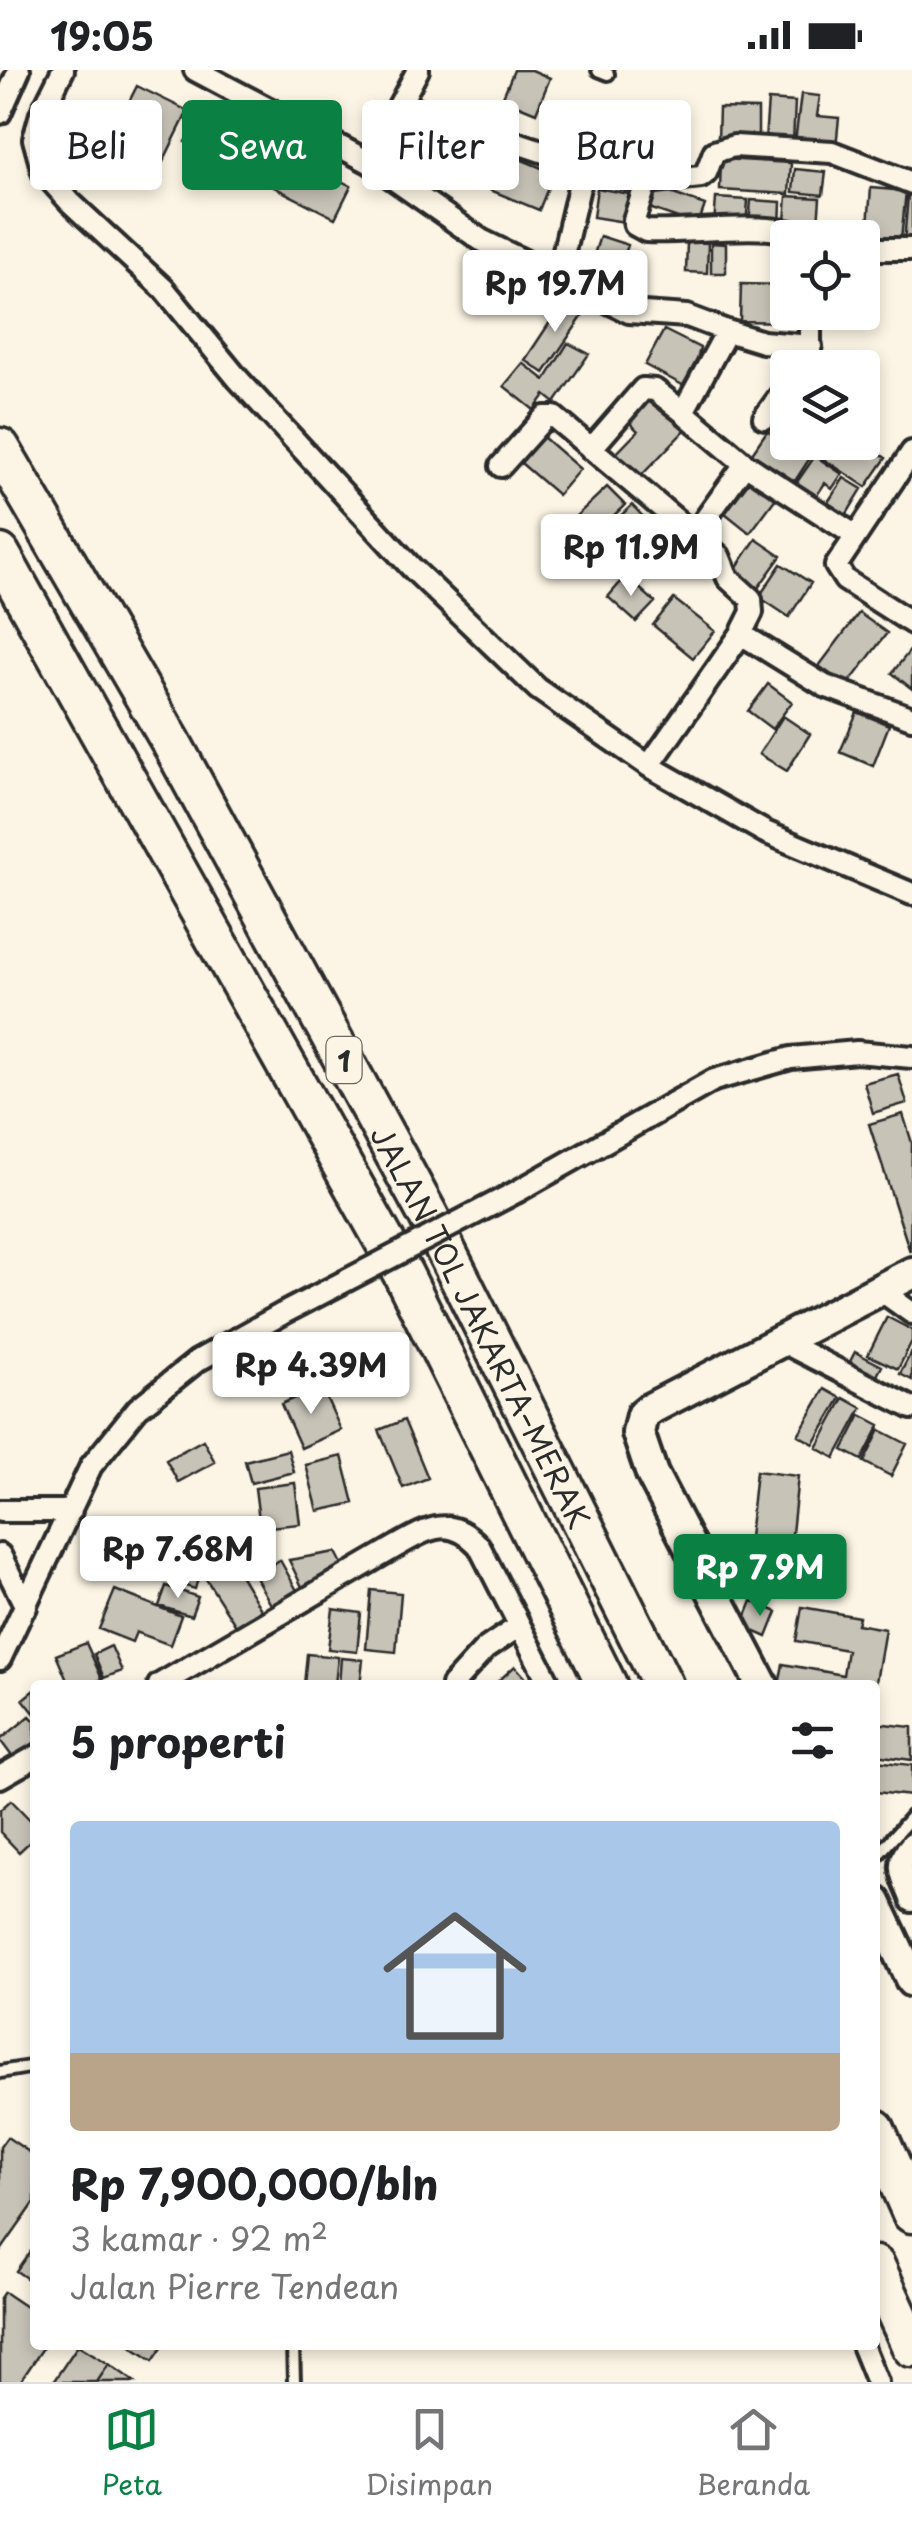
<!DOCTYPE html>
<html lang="id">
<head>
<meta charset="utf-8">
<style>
	:root { --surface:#fff; --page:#f6f6f6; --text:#202124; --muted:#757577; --line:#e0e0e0; --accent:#0b8043 }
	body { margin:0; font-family:"Playpen Sans",sans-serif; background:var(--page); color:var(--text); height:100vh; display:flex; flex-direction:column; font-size:38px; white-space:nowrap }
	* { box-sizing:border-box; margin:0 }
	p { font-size:32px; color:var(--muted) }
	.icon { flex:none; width:55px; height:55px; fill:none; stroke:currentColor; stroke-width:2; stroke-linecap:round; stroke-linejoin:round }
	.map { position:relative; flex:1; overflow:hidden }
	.details { position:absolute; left:30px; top:1610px; width:850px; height:670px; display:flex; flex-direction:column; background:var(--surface); border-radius:10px; box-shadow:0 5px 15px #0003 }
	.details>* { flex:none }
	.banner { position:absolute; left:30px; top:30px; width:852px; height:90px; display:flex; gap:20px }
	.controls { position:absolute; left:770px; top:150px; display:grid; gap:20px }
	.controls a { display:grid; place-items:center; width:110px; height:110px; border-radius:10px; background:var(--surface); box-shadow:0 5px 15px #0003; font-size:50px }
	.price { position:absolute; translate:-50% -85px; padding:0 22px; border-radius:10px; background:#fff; color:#222; font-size:32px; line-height:65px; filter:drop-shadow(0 2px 5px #0008) }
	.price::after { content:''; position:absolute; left:50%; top:60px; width:30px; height:22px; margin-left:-15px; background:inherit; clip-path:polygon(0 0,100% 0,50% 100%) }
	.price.selected { background:var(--accent); color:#fff }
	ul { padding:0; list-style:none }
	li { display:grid; align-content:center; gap:20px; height:530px; padding:0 40px }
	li+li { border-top:2px solid var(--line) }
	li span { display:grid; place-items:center; height:310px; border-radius:10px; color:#555 }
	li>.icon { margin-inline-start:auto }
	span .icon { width:180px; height:180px; fill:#fffc; stroke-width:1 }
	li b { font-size:42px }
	h2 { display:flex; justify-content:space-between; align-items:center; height:120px; padding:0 40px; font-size:42px }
	.chip { padding:0 35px; border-radius:10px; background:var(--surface); box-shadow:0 5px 15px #0003; font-size:35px; line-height:90px }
	.chip.selected { background:var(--accent); color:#fff }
	.status { display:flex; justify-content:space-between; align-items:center; height:70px; padding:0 50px; background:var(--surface); direction:ltr }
	.status svg { height:28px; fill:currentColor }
	.dock { display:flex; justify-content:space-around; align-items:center; height:140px; border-top:2px solid var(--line); background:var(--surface); font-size:28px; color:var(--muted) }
	.dock a { display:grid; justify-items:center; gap:5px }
	.dock .selected { color:var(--accent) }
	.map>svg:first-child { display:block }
</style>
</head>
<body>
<div class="status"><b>19:05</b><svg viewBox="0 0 49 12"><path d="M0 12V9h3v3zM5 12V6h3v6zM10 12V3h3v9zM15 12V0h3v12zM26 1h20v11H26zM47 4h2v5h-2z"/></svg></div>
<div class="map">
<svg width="912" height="2312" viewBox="0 0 912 2312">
	<rect width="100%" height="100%" fill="#fcf5e5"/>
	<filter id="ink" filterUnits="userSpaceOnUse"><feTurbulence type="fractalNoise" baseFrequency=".01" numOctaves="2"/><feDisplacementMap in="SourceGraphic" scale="20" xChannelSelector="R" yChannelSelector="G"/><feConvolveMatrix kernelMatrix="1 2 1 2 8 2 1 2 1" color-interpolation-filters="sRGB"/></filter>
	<g filter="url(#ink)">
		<!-- building -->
		<path fill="#c8c3b7" stroke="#2b2b2b" stroke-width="2.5" d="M 514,0 L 532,0 L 550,8 L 536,43 L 502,29 Z
			M 137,16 L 188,41 L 158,102 L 106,77 Z
			M 801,24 L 820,26 L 817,46 L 839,48 L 836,77 L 795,72 Z
			M 768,30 L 795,32 L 793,72 L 765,70 Z
			M 719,38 L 758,39 L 758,70 L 718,69 Z
			M 202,40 L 351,116 L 335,148 L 185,72 Z
			M 422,55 L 438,62 L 418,109 L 401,101 Z
			M 661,64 L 680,71 L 671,97 L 652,91 Z
			M 498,80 L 554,103 L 539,140 L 483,117 Z
			M 721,89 L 791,93 L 789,124 L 720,120 Z
			M 795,99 L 826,102 L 823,125 L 793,122 Z
			M 597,118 L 629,124 L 625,152 L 593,147 Z
			M 656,118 L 705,135 L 698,155 L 649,138 Z
			M 871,118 L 906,121 L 901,170 L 867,167 Z
			M 908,125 L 912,125 L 912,174 L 904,173 Z
			M 787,126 L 820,128 L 818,154 L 785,151 Z
			M 716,128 L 748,130 L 746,157 L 714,155 Z
			M 751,130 L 781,132 L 780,156 L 749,155 Z
			M 600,166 L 628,175 L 618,206 L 590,197 Z
			M 687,172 L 708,173 L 707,203 L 686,202 Z
			M 711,173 L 726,174 L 726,203 L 711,203 Z
			M 741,214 L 788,215 L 788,252 L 740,251 Z
			M 566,228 L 586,241 L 544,303 L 525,290 Z
			M 664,260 L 700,278 L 690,319 L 645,295 Z
			M 568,273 L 589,284 L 555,333 L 545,325 L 534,340 L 504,316 L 523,293 L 545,310 Z
			M 648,326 L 685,360 L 637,410 L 613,387 L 638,361 L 626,349 Z
			M 767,361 L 810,388 L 791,417 L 748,389 Z
			M 543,367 L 580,399 L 558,425 L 521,393 Z
			M 832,372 L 862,372 L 886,388 L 866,417 L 822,388 Z
			M 815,386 L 842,404 L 832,419 L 825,413 L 815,428 L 795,415 Z
			M 844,408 L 862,419 L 845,447 L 826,435 Z
			M 751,409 L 776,428 L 750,463 L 725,443 Z
			M 607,417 L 625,435 L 593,465 L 575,447 Z
			M 632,435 L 650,454 L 613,489 L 595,470 Z
			M 756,469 L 781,486 L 758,518 L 734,501 Z
			M 781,494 L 811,513 L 789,547 L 759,527 Z
			M 626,506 L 655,532 L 636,552 L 608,527 Z
			M 674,529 L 715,561 L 693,588 L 653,555 Z
			M 859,543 L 887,563 L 847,616 L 819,596 Z
			M 912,578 L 912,619 L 892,603 Z
			M 768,614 L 792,632 L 772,659 L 748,641 Z
			M 857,642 L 889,655 L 873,696 L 840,682 Z
			M 783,646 L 810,664 L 787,701 L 759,684 Z
			M 898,1004 L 907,1033 L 873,1043 L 864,1013 Z
			M 903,1044 L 912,1073 L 910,1182 L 869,1054 Z
			M 887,1247 L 912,1260 L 912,1271 L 898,1299 L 868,1285 Z
			M 912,1281 L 912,1310 L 900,1304 Z
			M 855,1282 L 882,1296 L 872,1315 L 845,1301 Z
			M 321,1316 L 341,1360 L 301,1378 L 281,1334 Z
			M 825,1319 L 841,1328 L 814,1374 L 798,1365 Z
			M 844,1328 L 862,1338 L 835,1388 L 817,1378 Z
			M 861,1345 L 880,1355 L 862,1390 L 843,1380 Z
			M 404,1350 L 428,1408 L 403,1418 L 379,1360 Z
			M 880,1360 L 907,1374 L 891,1406 L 864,1392 Z
			M 203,1370 L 215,1392 L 178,1412 L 166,1390 Z
			M 288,1380 L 294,1402 L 251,1413 L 245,1391 Z
			M 342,1386 L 354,1433 L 318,1441 L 306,1395 Z
			M 756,1401 L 798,1406 L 787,1511 L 745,1506 Z
			M 295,1413 L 300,1454 L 260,1458 L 255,1418 Z
			M 177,1472 L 206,1480 L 195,1519 L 166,1510 Z
			M 336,1482 L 345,1500 L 305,1523 L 289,1490 Z
			M 280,1490 L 300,1526 L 274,1540 L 254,1504 Z
			M 233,1493 L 262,1541 L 236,1556 L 206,1509 Z
			M 166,1516 L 198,1527 L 191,1546 L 159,1536 Z
			M 115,1520 L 181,1546 L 170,1575 L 136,1562 L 132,1572 L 99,1559 Z
			M 371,1520 L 401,1523 L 396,1582 L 366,1579 Z
			M 752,1531 L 777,1542 L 767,1567 L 742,1556 Z
			M 802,1537 L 859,1547 L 857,1554 L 885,1559 L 875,1618 L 875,1615 L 779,1615 L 783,1594 L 843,1605 L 847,1580 L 796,1571 Z
			M 333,1539 L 361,1543 L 357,1582 L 328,1579 Z
			M 86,1573 L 102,1609 L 89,1615 L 69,1615 L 56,1585 Z
			M 111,1576 L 122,1601 L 104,1608 L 94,1584 Z
			M 307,1584 L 338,1587 L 335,1615 L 304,1615 Z
			M 341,1588 L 363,1590 L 360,1615 L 339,1615 Z
			M 515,1596 L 532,1615 L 494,1615 Z
			M 34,1620 L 35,1621 L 35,1644 L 23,1629 Z
			M 30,1646 L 35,1651 L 35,1672 L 14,1689 L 0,1670 Z
			M 875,1653 L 912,1657 L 912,1690 L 875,1685 Z
			M 875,1691 L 912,1695 L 912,1726 L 875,1722 Z
			M 11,1730 L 35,1755 L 35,1767 L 19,1782 L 0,1762 L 0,1740 Z
			M 7,2067 L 35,2086 L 35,2132 L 0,2182 L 0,2077 Z
			M 35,2174 L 35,2214 L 16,2201 Z
			M 4,2222 L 35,2243 L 35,2275 L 45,2275 L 20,2312 L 0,2312 L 0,2228 Z
			M 78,2275 L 109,2294 L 97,2312 L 53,2312 Z
			M 129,2275 L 164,2275 L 153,2291 Z
			M 109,2294 L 135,2312 L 97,2312 Z"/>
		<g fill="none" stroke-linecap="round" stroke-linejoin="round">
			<!-- lane casing -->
			<g stroke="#2b2b2b" stroke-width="18">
				<path id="lane" d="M 598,0 L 608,4
					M 875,1788 L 912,1746
					M 0,2002 L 35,1996
					M 293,2275 L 294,2312"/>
			</g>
			<!-- street casing -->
			<g stroke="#2b2b2b" stroke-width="28">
				<path id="street" d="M 63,0 L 41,44 L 34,69 L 43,102 L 70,132 L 164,219 L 238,309 L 412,498 L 538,619 L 649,696 L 765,762 L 912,824
					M 195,0 L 369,92 L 418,0
					M 401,34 L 607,103 L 646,113 L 701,107 L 706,103 L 714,82 L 734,76 L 832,82 L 912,113
					M 0,43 L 19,0
					M 369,92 L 481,170 L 629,242 L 687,246 L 727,261
					M 646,113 L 634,150 L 635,155 L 646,161 C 687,164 774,149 807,168
					M 862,179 L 912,179
					M 558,206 L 584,96
					M 811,276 L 763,272 L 727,261 L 683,342 L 745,394 L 856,466
					M 801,298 L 810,283 L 810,242
					M 764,348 L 788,315
					M 591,379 L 643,319 L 655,320 L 683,342
					M 912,382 L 836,496 L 845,510 L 912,553
					M 501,396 L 545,347 L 554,347 L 694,465
					M 741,564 L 825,616 L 912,648
					M 649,696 L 741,564 L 752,542 L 751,529 L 728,508 L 719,486 L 694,465 L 745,394
					M 518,1121 L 714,1010 L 791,988 L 857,982 L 912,987
					M 880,1220 L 912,1243
					M 781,1271 L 912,1338
					M 0,1441 L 71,1441
					M 0,1485 L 26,1537
					M 0,1589 L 91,1396 L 138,1338 L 197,1291 L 282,1244
					M 159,1615 L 397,1476 C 429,1458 450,1445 479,1476 L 550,1615
					M 452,1615 L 485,1579 L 519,1556
					M 0,1707 L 35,1687
					M 912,1773 C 892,1795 903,1807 912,1831
					M 862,2275 L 877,2312"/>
			</g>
			<!-- secondary casing -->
			<g stroke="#2b2b2b" stroke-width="38">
				<path id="secondary" d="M 762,1615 L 652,1404 L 638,1363 L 642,1345 L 648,1340 L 912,1203
					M 875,1832 L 912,1911"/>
			</g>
			<!-- highway casing -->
			<g stroke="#2b2b2b" stroke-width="45">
				<g id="highway">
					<path id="s1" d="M 0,378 L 171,672 L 428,1145 L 663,1615"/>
					<path d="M 0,484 L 403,1204 L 607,1615"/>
					<path d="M 875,2059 L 912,2143"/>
					<path d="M 875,2196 L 912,2277"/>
				</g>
			</g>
			<!-- lane -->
			<use href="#lane" stroke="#fcf5e5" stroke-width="10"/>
			<!-- street -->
			<use href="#street" stroke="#fcf5e5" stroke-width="20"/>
			<!-- secondary -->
			<use href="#secondary" stroke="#fcf5e5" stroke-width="30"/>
			<!-- highway -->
			<use href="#highway" stroke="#fcf5e5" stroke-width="38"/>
			<!-- street-bridge casing -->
			<g stroke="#2b2b2b" stroke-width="28" stroke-linecap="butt">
				<path id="street-bridge" d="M 282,1244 L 518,1121"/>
			</g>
			<!-- street-bridge -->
			<use href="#street-bridge" stroke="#fcf5e5" stroke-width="20"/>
		</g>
	</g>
	<g text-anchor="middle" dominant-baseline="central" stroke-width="8" stroke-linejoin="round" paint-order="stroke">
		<!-- shield labels -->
		<rect fill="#fcf5e5" stroke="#6a6863" stroke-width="2.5" x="326.5" y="967" width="35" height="46" rx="8"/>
		<g font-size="28" font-weight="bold" fill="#2b2b2b">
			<text x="344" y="990">1</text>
		</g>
		<!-- street labels -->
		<g font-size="30" fill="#2b2b2b" stroke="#fcf5e5">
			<text stroke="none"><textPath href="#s1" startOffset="1002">JALAN TOL JAKARTA–MERAK</textPath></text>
		</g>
	</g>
</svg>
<div class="controls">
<a><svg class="icon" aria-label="locate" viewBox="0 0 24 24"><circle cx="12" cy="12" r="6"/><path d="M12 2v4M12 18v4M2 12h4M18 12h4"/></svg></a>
<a><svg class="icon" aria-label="layers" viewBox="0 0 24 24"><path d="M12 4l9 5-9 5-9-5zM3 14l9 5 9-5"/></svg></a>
</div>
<b class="price" style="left:555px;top:265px">Rp 19.7M</b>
<b class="price" style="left:631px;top:529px">Rp 11.9M</b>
<b class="price" style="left:311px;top:1347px">Rp 4.39M</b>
<b class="price" style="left:178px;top:1531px">Rp 7.68M</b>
<b class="price selected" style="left:760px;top:1549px">Rp 7.9M</b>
<div class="banner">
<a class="chip">Beli</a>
<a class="chip selected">Sewa</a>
<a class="chip">Filter</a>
<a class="chip">Baru</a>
</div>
<section class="details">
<h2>5 properti<svg class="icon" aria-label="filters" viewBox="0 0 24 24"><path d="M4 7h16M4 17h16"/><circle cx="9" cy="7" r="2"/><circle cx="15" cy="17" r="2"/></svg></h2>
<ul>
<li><span style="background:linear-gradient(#a9c7e8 75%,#b9a48a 0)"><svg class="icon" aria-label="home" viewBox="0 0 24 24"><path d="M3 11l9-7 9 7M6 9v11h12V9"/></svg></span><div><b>Rp 7,900,000/bln</b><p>3 kamar · 92 m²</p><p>Jalan Pierre Tendean</p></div></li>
</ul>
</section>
</div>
<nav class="dock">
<a class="selected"><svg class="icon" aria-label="map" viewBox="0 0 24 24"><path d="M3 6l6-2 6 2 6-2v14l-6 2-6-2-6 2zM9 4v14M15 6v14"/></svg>Peta</a>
<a><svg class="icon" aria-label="saved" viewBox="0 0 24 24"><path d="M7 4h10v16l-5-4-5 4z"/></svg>Disimpan</a>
<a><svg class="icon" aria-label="home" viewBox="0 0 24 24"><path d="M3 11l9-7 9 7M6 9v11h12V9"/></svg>Beranda</a>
</nav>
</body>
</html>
